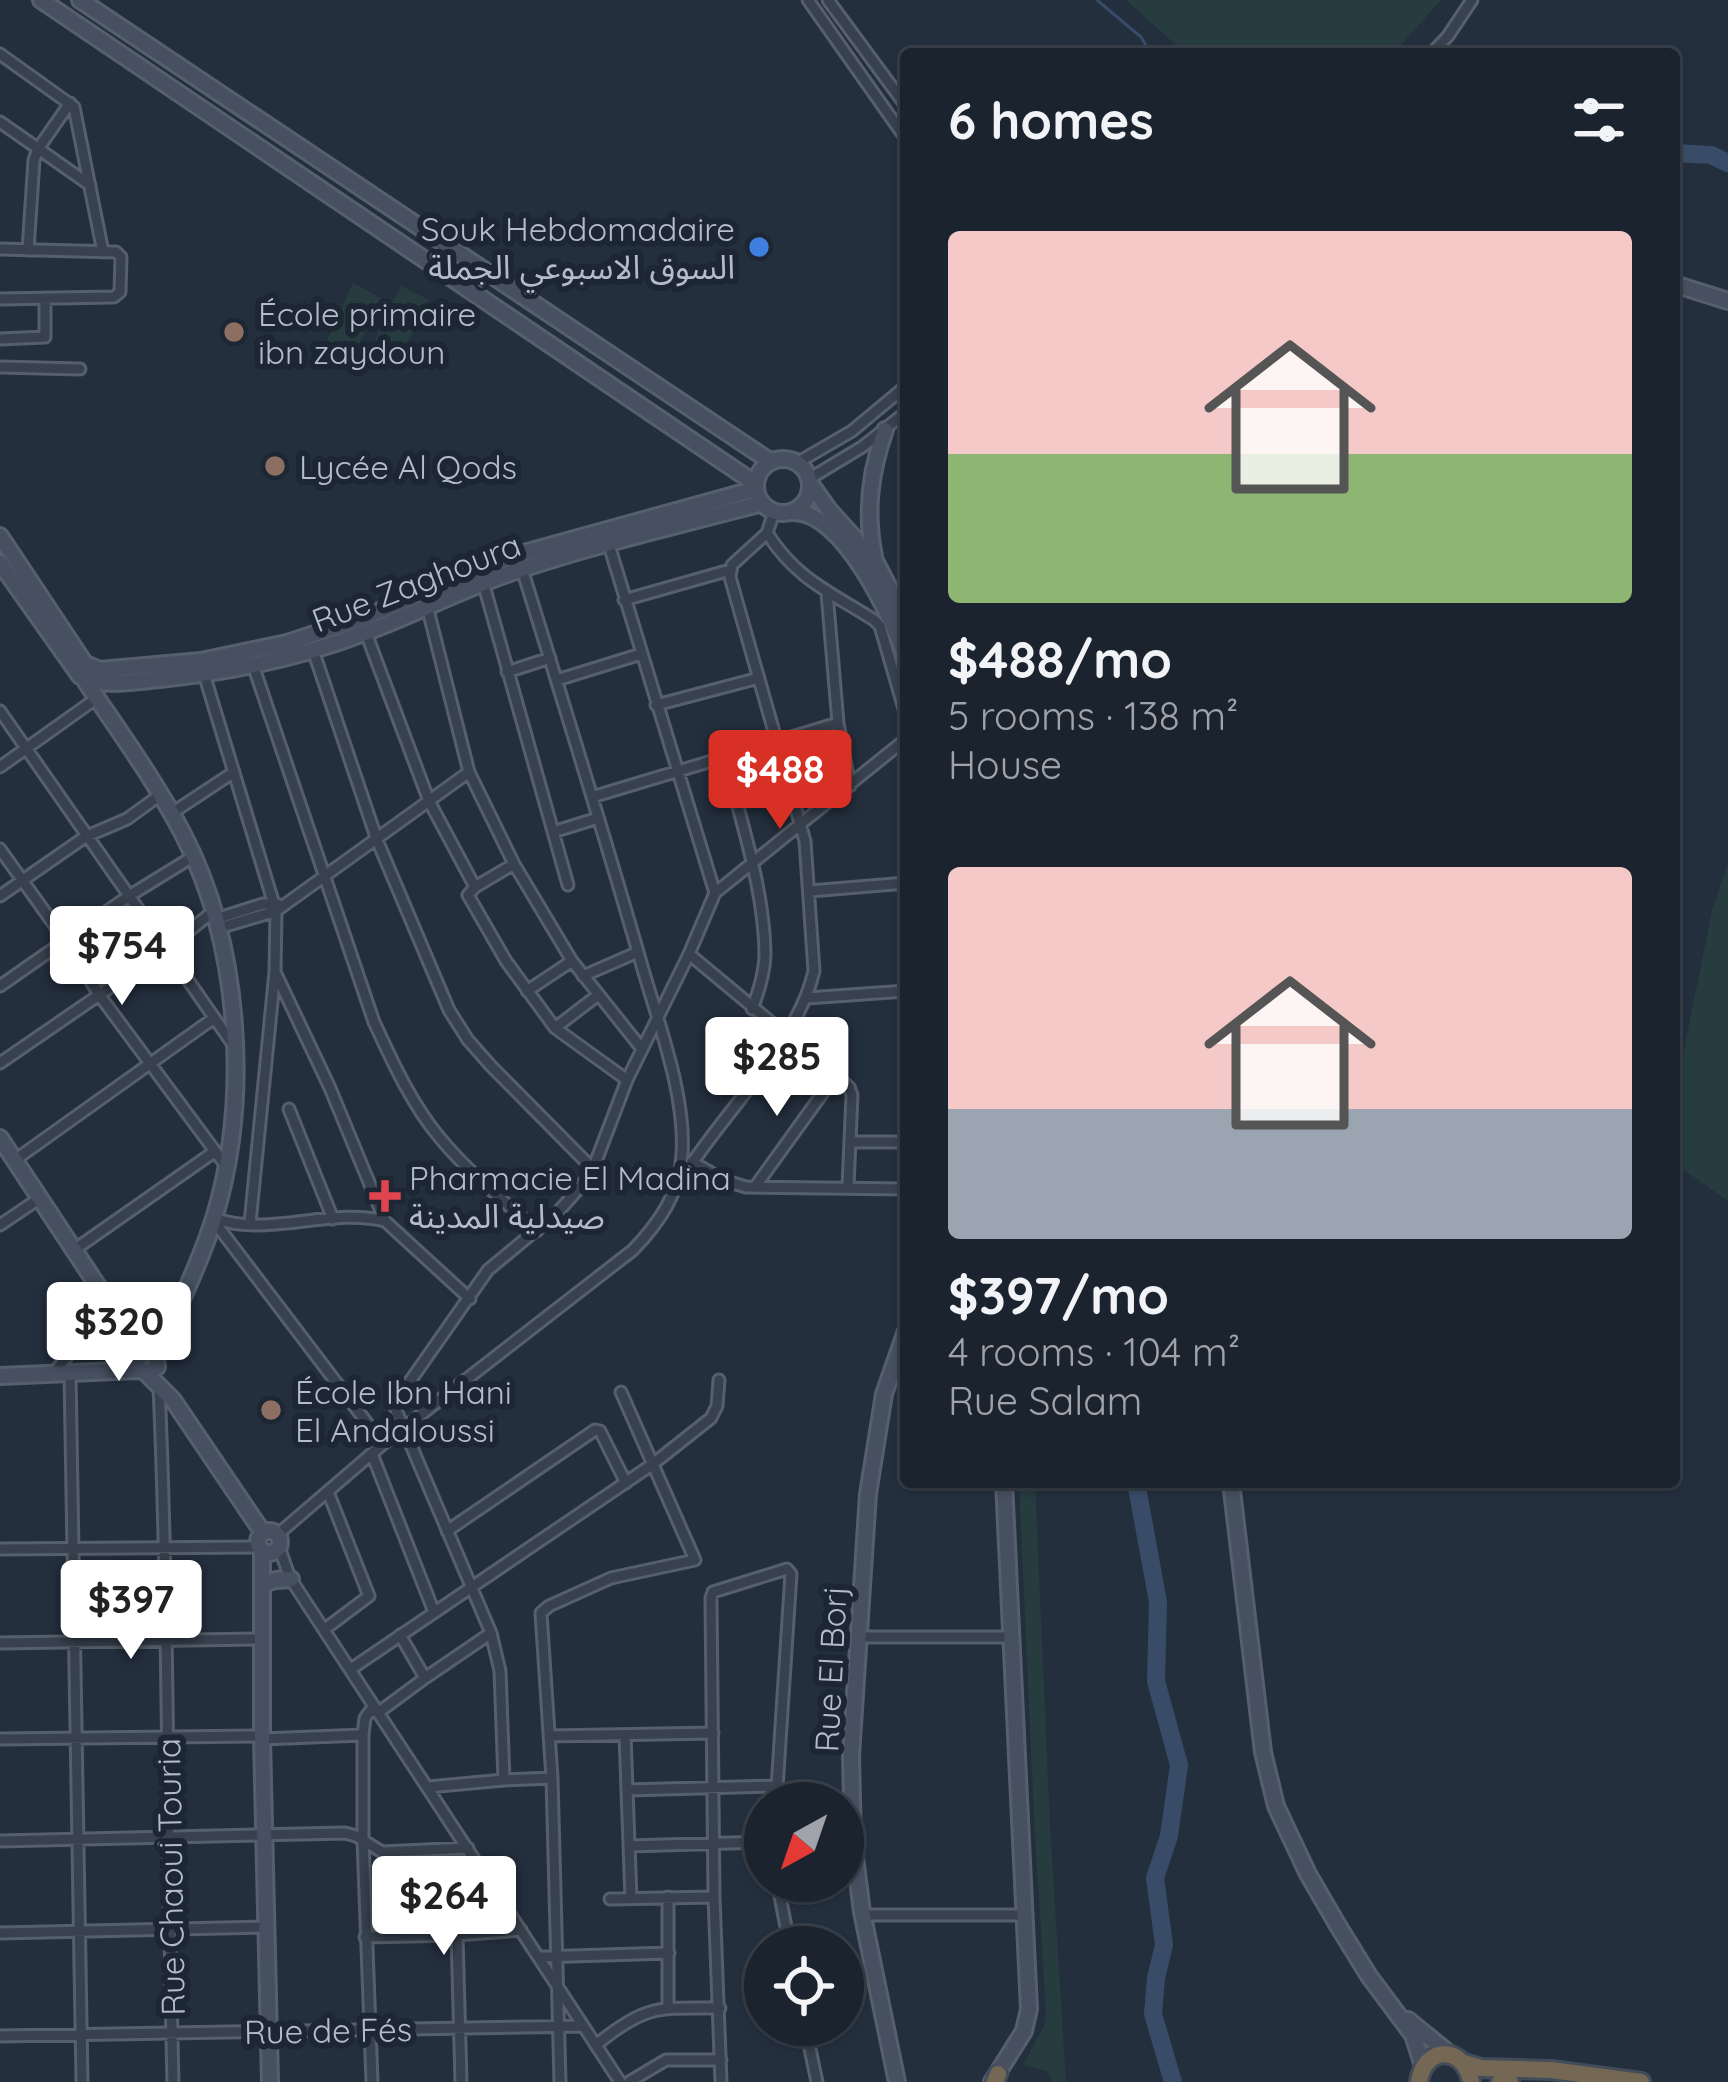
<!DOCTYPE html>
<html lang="en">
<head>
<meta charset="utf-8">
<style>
	:root { --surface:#1b232e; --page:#242b36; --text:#f1f3f6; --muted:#a0a4aa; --line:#39404a; --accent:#d93025 }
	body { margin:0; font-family:Quicksand,"Noto Sans Arabic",sans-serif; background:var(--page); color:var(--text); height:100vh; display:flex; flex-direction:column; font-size:45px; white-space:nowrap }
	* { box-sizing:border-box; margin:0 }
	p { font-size:39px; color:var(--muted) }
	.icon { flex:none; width:66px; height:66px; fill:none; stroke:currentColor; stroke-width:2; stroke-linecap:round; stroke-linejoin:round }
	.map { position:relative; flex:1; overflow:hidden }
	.drawer { position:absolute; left:900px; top:48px; width:780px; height:1440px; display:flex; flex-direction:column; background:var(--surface); border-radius:12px; box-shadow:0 3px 9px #0004,0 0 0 3px var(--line) }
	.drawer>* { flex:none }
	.needle { width:78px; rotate:220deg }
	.fabs { position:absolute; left:744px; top:1782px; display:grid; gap:24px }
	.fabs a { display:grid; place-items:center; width:120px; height:120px; border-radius:50%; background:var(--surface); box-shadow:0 3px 9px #0004,0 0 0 3px var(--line); font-size:60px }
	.price { position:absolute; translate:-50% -102px; padding:0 27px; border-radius:12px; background:#fff; color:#222; font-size:39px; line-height:78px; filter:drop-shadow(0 3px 6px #0008) }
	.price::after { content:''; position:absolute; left:50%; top:72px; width:36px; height:27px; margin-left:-18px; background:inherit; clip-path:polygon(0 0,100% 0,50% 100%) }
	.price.active { background:var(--accent); color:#fff }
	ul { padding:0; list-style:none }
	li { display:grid; align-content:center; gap:24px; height:636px; padding:0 48px }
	li span { display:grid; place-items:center; height:372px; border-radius:12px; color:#555 }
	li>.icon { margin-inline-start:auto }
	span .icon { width:216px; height:216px; fill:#fffc; stroke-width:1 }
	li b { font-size:51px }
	h2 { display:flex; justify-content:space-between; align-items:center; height:144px; padding:0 48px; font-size:51px }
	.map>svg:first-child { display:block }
</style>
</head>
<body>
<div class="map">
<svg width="1728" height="2082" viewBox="0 0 1728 2082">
	<rect width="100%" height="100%" fill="#242f3e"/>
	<!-- green -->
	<path fill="#263c3f" d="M 1126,0 L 1441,0 L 1393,54 L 1186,54 Z
		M 353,283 L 381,298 L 354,355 L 327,340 Z
		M 401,286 L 429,300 L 401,358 L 374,342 Z
		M 1728,863 L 1728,1201 L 1674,1163 L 1674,1099 L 1712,911 Z
		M 1019,1482 L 1035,1482 L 1050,1825 L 1066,2082 L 1052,2082 L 1047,2071 L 1023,2065 L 1044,2026 L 1046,2012 L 1034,1818 Z"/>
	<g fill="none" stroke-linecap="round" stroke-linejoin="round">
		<!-- stream -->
		<path stroke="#394c67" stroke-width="3" d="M 1097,0 L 1141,37 L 1151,54"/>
		<!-- river -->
		<path stroke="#394c67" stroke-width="18" d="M 1674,153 L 1711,155 L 1728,163
			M 1136,1482 L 1158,1602 L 1156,1681 L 1179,1765 L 1169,1836 L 1155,1878 L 1164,1945 L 1156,1978 L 1153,2014 L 1173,2082"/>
		<!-- street casing -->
		<g stroke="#565f6c" stroke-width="15">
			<path id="street" d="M 808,0 L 906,139
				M 828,0 L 906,106
				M 0,54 L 74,107 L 103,252
				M 1431,54 L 1448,36 L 1472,0
				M 0,122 L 90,185
				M 0,249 L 116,252 L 121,257 L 120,292 L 114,297 L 0,299
				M 28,250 L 34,160 L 38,149 L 70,103
				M 0,339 L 45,337 L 45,298
				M 0,367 L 80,369
				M 797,463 L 852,431 L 906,386
				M 809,479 L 862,447 L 906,412
				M 767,533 C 796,579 830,592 874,620 L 880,626 L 906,716
				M 609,545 L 715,893
				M 483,582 L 568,885
				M 827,593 L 838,723 L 850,786
				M 624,600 L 730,570
				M 427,606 L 469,772 L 514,864 L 572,961 L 642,1049
				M 366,633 L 429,801 L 475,887
				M 313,650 L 377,840 L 449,1010 L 468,1040 L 491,1066 L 593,1169
				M 253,665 L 374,1022 C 392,1061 412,1105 440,1138 C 468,1172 504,1201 537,1231
				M 507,672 L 550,658
				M 204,674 L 276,911 L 275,972 L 250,1223
				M 557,680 L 641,654
				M 656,705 L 759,678
				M 0,711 L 234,1046
				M 725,756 C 740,820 764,887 765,953 C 765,973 759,991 752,1009
				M 0,767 L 97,698
				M 592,797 L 838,723
				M 172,813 L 234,772
				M 553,832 L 598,818
				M 0,849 L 65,940 L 100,996 L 226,1166
				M 514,864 L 475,887 L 468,895 L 506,961 L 555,1028 L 627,1080
				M 810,891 L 906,883
				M 0,896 L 85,837 L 127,819 L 160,795
				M 216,919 L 263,904 L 277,904
				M 219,928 L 276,911 L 469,772
				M 689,954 L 849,1087 L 852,1095 L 848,1186
				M 276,974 L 330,1088 L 385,1221 L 470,1299
				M 583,976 L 638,952
				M 0,986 L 129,896 L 194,856
				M 527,991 L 572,961
				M 807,998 L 906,991
				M 555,1028 L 598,995
				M 0,1063 L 166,949 L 214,911
				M 289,1109 L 333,1219
				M 850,1142 L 906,1142
				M 15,1160 L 214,1018
				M 692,1162 L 726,1181 L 746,1187 L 906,1189
				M 693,1162 C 733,1103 798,1040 814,971 L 805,841 L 730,577 L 732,565 L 767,533 L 774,512
				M 755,1187 L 835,1076
				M 214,1218 C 266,1238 331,1207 385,1221
				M 213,1220 L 383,1444
				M 0,1225 L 40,1198
				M 74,1250 L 214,1152
				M 70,1373 L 82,2082
				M 53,1374 L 110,1304
				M 159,1386 C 169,1618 167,1850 173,2082
				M 372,1454 L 434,1612
				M 447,1531 L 595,1430 L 600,1431 L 626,1483
				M 277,1535 L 383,1444 L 633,1250 C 659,1223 680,1193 682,1154 C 686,1095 658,1022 642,966 C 604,833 563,701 522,569
				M 279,1547 L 290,1578 L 620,2082
				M 0,1549 L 259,1547
				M 325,1629 L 369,1596 L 328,1492
				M 858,1637 L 1012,1637
				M 0,1643 L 262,1639
				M 351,1669 L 653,1464 L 711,1418 L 717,1406 L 719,1380
				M 425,1678 L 491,1633
				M 625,1735 L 631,1899
				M 549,1736 L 713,1733
				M 0,1739 L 262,1736
				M 262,1739 L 363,1735
				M 504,1780 L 552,1778
				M 428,1787 L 504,1780 L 500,1671 L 491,1633 L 396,1410 L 399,1397 L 488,1270 L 558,1212 L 581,1186 L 593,1169 L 627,1080 L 689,954 L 715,893 L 906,739
				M 627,1790 L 778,1786
				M 0,1841 L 345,1833 L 356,1836 L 382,1852 L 468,1848
				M 629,1846 L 765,1842
				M 777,1881 L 790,1947
				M 610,1899 L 714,1897
				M 863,1915 L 1025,1915
				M 0,1933 L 267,1927
				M 457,1935 L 461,2082
				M 365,1937 L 457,1935 L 521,1930
				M 539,1957 L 669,1953
				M 668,2008 L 668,1897
				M 805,2025 L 817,2082
				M 0,2036 L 583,2026
				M 596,2045 C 646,2004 658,2008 720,2008
				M 372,2082 L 363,1840 L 363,1735 L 365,1718 L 370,1711 L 379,1712 L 425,1678 L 400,1635
				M 560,2082 L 552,1778 L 541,1613 L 549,1606 L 611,1578 L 695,1560 L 621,1392
				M 629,2082 L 666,2060 L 721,2060
				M 721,2082 L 714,1897 L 711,1598 L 713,1592 L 787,1569 L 791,1574 L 776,1803"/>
		</g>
		<!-- secondary casing -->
		<g stroke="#565f6c" stroke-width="20">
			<path id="secondary" d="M 41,0 L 756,484
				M 80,0 L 771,462
				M 1674,284 L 1728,301
				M756 486a27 27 0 1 1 54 0a27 27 0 1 1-54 0Z
				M 810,483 L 829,510 L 875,561 L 906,620
				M 793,512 C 843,511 892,617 906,658
				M 0,536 L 85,664 L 84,679 C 118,730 155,780 183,834 C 240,944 250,1094 216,1212 C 201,1262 177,1309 156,1357 L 157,1367 L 150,1373 L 139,1370 L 136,1363 L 142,1353 L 150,1352 L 156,1357
				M 874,556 C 865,512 870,472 885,430
				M 0,563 L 80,676 C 102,688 135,681 160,679 C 230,672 299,658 364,633 C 416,614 464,588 516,571 C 596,544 680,525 762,503
				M 85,664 L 100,670 L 201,661 L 287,643 L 363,618 L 509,557 L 756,489
				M 0,1138 L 142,1353
				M 147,1374 L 173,1400 L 263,1533
				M 0,1376 L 139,1370
				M 1231,1482 L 1263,1752 L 1276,1806 L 1308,1874 L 1337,1924 L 1369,1976 L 1413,2035 L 1423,2066
				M258 1542a11 11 0 1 1 22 0a11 11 0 1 1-22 0Z
				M 262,1551 L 262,1739 L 270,2082
				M 262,1584 L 276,1580 L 291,1579
				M 1408,2020 L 1451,2055
				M 897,2082 L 862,1912 L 853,1841 L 851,1756 L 868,1494 L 884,1394 L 906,1331
				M 992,2082 L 1024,2031 L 1029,2009 L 1004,1482"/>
		</g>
		<!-- highway casing -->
		<g stroke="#434c59" stroke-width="22">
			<path id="highway" d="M 1464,2063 L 1481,2068 L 1551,2070 L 1641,2082
				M 995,2082 L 998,2074
				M 1419,2082 C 1424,2045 1465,2045 1471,2082
				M 1500,2082 L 1510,2082"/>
		</g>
		<!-- street -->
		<use href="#street" stroke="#38414e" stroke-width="9"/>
		<!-- secondary -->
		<use href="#secondary" stroke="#465061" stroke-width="14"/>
		<!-- highway -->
		<use href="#highway" stroke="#746855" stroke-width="16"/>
	</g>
	<!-- markers -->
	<circle fill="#3f7fe0" stroke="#1d2633" stroke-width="4.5" cx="759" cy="247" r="12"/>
	<g fill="#8d6e63" stroke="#1d2633" stroke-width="4.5">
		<circle cx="234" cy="332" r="12"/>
		<circle cx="275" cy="466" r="12"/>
		<circle cx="271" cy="1410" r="12"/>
	</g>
	<path fill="#e0444e" stroke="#1d2633" stroke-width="4.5" d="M379 1178h12v12h12v12h-12v12h-12v-12h-12v-12h12z"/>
	<g text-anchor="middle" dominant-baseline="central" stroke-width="12" stroke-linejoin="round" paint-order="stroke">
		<!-- poi labels -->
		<g font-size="33" fill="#b4bcc9" stroke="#1d2633" text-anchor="start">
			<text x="735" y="228" text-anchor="end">Souk Hebdomadaire<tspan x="735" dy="38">السوق الاسبوعي الجملة</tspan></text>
			<text x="258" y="313">École primaire<tspan x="258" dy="38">ibn zaydoun</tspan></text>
			<text x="299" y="466">Lycée Al Qods</text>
			<text x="409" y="1177">Pharmacie El Madina<tspan x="409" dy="38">صيدلية المدينة</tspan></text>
			<text x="295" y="1391">École Ibn Hani<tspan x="295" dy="38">El Andaloussi</tspan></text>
		</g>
		<!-- street labels -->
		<g font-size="33" fill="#b4bcc9" stroke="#1d2633">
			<text transform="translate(416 582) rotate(-21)">Rue Zaghoura</text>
			<text transform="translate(830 1669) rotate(-87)">Rue El Borj</text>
			<text transform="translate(170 1877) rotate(-91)">Rue Chaoui Touria</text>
			<text transform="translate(328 2030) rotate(-1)">Rue de Fés</text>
		</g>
	</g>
</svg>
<div class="fabs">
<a><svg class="needle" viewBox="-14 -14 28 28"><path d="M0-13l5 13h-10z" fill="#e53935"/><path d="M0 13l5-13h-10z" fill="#a0a4aa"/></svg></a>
<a><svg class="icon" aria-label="locate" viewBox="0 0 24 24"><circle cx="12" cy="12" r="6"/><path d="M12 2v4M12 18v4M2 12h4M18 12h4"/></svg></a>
</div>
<b class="price active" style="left:780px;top:832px">$488</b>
<b class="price" style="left:122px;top:1008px">$754</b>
<b class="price" style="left:777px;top:1119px">$285</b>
<b class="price" style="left:119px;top:1384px">$320</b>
<b class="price" style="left:131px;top:1662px">$397</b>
<b class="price" style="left:444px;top:1958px">$264</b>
<section class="drawer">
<h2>6 homes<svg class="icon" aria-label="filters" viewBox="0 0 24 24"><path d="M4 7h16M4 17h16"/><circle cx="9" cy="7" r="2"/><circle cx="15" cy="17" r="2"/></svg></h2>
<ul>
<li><span style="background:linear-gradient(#f6c9c9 60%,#8fb573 0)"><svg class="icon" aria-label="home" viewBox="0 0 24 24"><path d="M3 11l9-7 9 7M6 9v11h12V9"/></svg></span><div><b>$488/mo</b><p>5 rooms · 138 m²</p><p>House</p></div></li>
<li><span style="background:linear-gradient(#f6c9c9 65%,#9aa5b1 0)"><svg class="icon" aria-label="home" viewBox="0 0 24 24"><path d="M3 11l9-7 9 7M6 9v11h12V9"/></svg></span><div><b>$397/mo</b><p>4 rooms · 104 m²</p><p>Rue Salam</p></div></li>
</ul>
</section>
</div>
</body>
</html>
